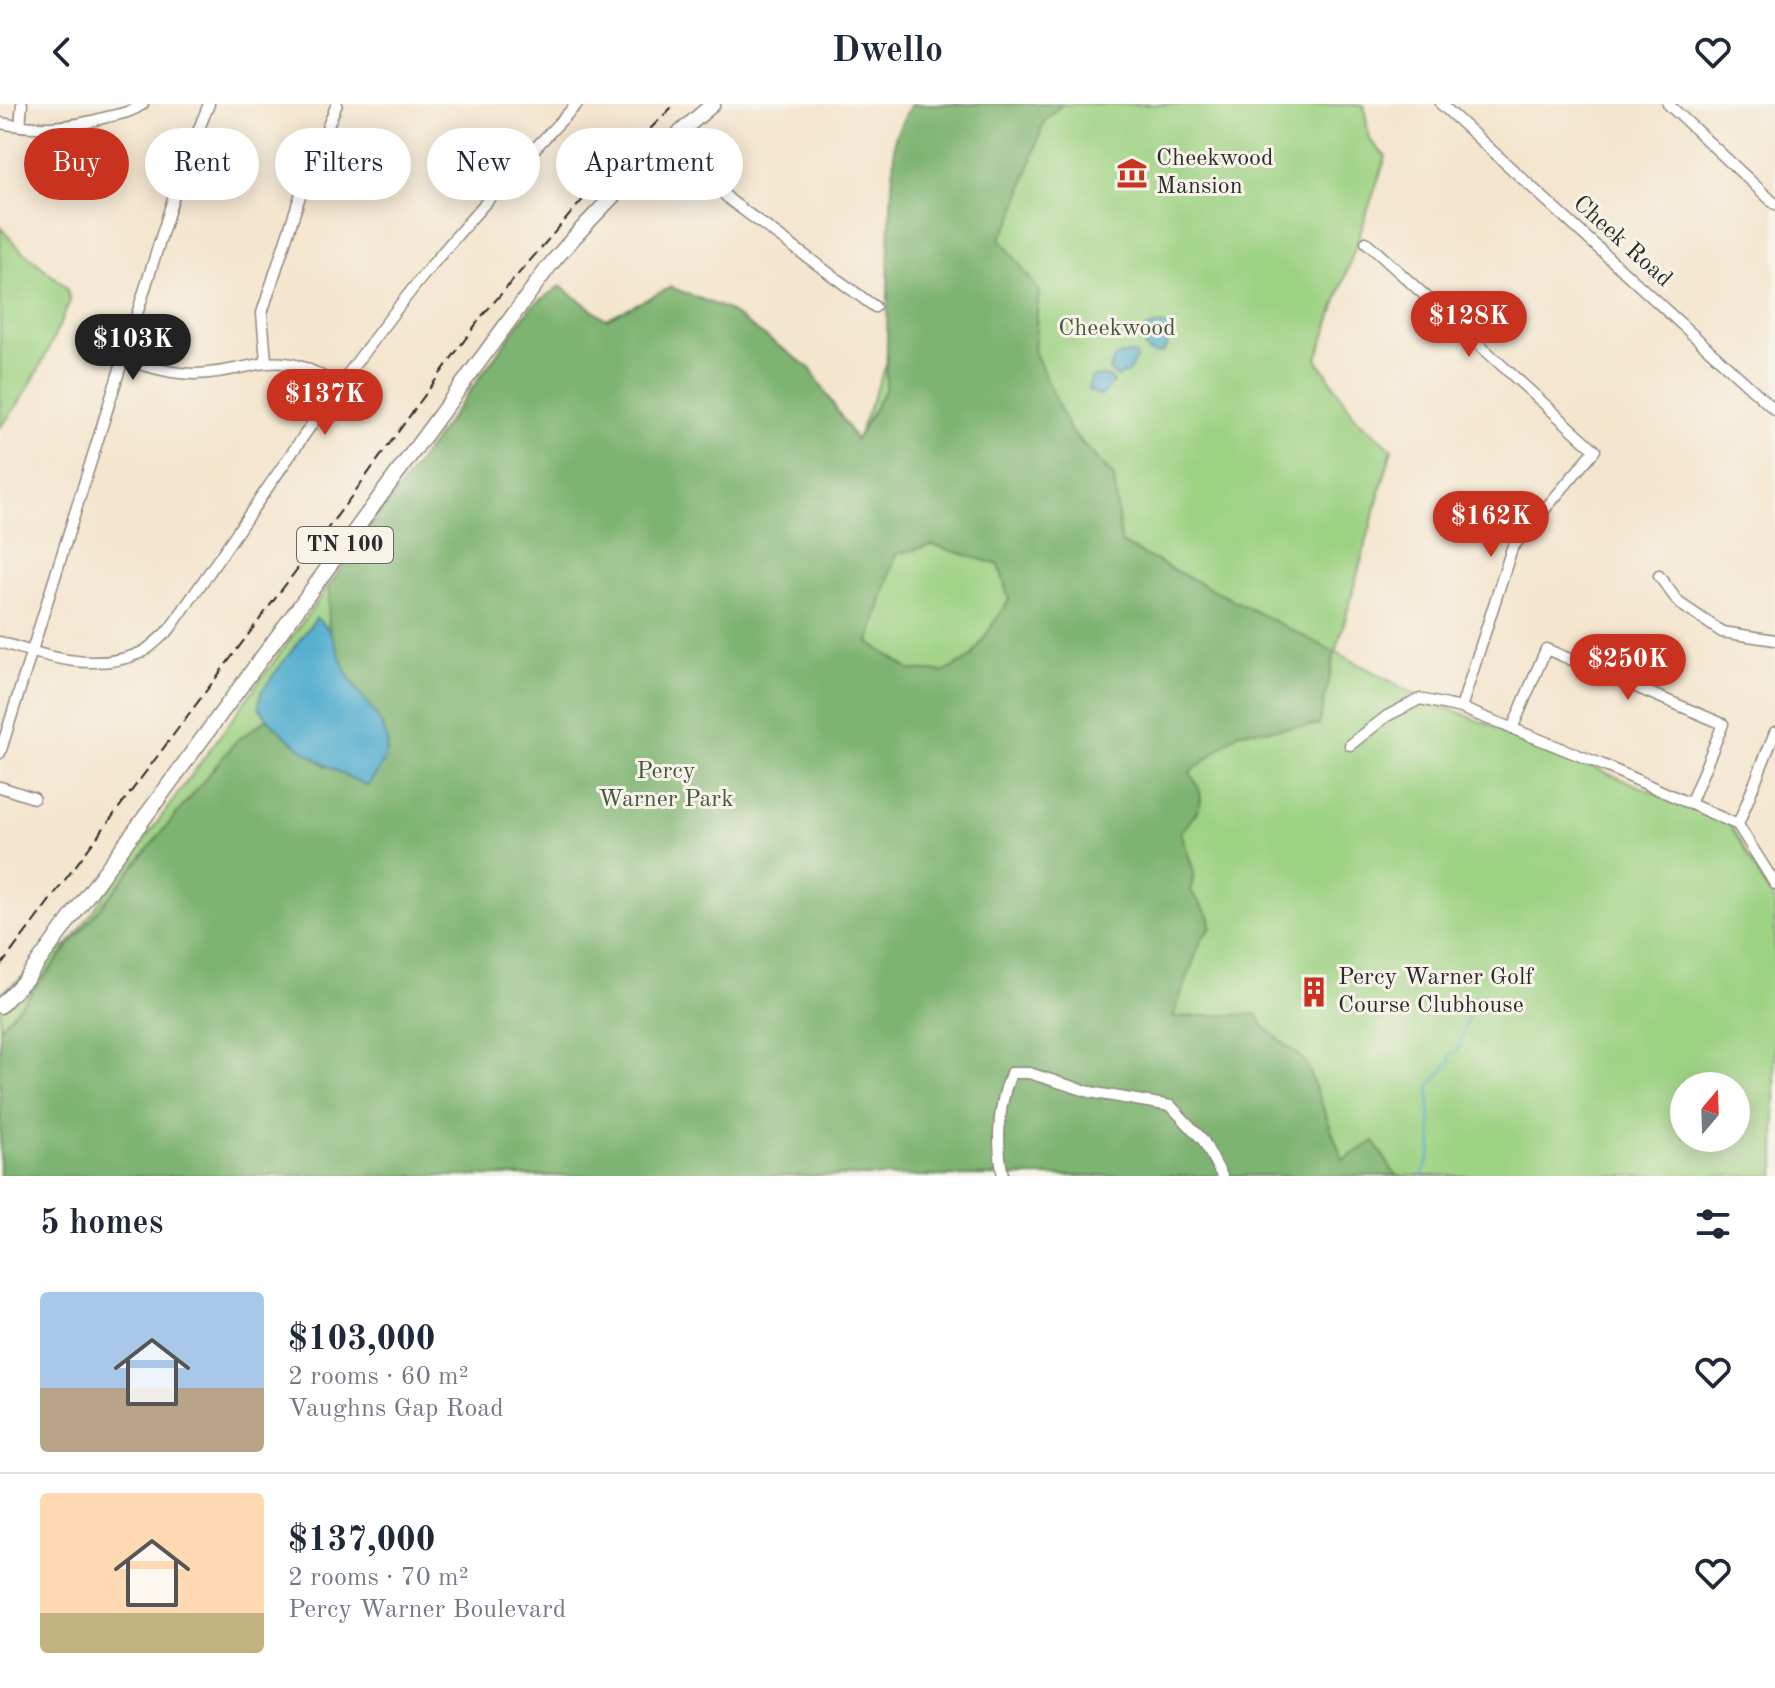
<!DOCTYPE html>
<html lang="en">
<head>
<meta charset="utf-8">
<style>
	:root { --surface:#fff; --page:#f2f2f3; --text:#1f2937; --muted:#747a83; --line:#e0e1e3; --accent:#c8321e }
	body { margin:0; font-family:"Old Standard TT",serif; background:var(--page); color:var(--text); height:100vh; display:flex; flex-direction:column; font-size:30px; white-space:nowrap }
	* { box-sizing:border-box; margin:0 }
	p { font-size:26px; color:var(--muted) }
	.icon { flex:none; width:44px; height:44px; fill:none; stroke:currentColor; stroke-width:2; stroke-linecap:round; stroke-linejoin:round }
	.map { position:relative; height:1072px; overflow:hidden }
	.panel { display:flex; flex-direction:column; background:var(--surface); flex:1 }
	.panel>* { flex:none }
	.hud { position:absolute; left:24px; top:24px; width:800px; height:72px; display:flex; gap:16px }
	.needle { width:52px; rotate:19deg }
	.tools { position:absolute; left:1670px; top:968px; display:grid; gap:16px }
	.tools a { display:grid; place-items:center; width:80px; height:80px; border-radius:50%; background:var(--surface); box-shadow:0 4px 20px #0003; font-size:40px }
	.price { position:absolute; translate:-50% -68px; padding:0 18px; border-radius:28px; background:var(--accent); color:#fff; font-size:26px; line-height:52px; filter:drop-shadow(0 2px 4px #0008) }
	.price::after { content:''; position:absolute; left:50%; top:48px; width:24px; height:18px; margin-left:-12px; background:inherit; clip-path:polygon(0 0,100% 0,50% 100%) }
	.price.current { background:#222; color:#fff }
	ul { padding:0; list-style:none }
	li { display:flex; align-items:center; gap:24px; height:200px; padding:0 40px }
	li+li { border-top:2px solid var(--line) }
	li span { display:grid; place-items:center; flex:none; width:224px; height:160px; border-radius:8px; color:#555 }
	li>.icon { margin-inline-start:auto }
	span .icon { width:96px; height:96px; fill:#fffc; stroke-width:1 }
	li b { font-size:34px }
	h2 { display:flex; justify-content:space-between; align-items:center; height:96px; padding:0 40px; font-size:34px }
	.chip { padding:0 28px; border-radius:36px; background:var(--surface); box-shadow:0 4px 20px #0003; font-size:28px; line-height:72px }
	.chip.current { background:var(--accent); color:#fff }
	header { display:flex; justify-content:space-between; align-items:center; height:104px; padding:0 40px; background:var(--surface); font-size:36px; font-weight:600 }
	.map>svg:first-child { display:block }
</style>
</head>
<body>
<header><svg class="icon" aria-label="back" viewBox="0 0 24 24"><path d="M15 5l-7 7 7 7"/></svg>Dwello<svg class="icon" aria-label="heart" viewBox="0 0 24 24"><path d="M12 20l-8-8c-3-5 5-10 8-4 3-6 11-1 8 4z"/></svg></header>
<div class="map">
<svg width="1775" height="1072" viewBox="0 0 1775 1072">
	<rect width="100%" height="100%" fill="#f7f3e8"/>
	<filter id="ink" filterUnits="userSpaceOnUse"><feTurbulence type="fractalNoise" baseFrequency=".0125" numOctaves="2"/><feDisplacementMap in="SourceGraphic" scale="16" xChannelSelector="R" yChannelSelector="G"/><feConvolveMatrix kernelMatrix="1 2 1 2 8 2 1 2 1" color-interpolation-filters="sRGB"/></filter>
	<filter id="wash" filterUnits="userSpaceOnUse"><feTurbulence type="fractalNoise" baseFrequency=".006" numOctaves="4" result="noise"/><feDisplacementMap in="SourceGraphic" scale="32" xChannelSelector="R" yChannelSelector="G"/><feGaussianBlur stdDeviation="1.8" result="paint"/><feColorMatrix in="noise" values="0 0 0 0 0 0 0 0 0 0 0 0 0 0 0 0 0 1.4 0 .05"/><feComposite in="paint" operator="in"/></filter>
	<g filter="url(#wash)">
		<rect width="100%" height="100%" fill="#f4e5ce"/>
		<!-- green -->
		<path fill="#9dd283" stroke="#647e57" stroke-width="2" fill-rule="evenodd" d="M 989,0 L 1364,1 L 1369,35 L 1386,53 L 1317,255 L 1356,314 L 1392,345 L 1336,548 L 1435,601 L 1448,604 L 1729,719 L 1775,799 L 1775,1072 L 0,1072 L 0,890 L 69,840 L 531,203 L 856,337 ZM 1684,982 L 1736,982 L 1736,1034 L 1684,1034 Z
			M 0,123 L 16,141 L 66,183 L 70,197 C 51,240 32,288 0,323 Z"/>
		<!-- forest -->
		<path fill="#7eb471" stroke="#54704e" stroke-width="2" fill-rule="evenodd" d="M 911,0 L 1062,0 L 1044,18 L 1012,116 L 1000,134 L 1039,187 L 1034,247 L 1069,325 L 1114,373 L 1121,439 L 1335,548 L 1319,621 L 1239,628 L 1190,669 C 1210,697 1200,704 1181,728 L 1194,768 L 1191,787 L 1210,813 L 1211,824 L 1202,834 L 1173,913 L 1257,910 L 1263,922 L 1305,957 L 1343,1056 L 1374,1037 L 1396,1072 L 0,1072 L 0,923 L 25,896 L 236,637 L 267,615 L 326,662 L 380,618 C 360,590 336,560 329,524 C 327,511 330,494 330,480 L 531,203 L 560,182 L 606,215 L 671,183 L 726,205 L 810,264 L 856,336 L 886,284 L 889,136 L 895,33 ZM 933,441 L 999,461 L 1009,496 L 971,553 L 945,568 L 910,566 L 869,538 L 896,450 Z"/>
		<!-- water -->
		<path fill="#51adcf" stroke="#3e6c7d" stroke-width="2" d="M 1161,220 L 1167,222 L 1168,236 L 1164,248 C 1147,254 1143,243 1141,229 L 1145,225 Z
			M 1122,250 L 1135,250 L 1137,253 L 1128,269 L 1117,273 L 1109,266 L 1114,255 Z
			M 1097,272 L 1110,273 L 1113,279 L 1100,292 L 1088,286 L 1091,275 Z
			M 316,514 C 336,526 338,552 348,572 C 360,594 383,612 387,637 C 389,655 377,668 368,682 C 330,666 282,637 259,603 L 261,588 Z"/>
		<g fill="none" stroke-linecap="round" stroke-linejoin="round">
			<!-- stream -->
			<path stroke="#51adcf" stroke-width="2" d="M 1422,1072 L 1432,1047 L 1429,983 L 1451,957 L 1449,952 L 1458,946 L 1470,906 L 1480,890"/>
		</g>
	</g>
	<g filter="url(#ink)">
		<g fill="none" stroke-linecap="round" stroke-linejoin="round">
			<!-- minor casing -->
			<g stroke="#90887c" stroke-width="13">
				<path id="minor" d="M 1441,0 L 1775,306
					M 1668,0 L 1775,100
					M 0,19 C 38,26 70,24 107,13 C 120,10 132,8 143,0
					M 20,22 L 22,0
					M 670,36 L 731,97 L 875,203
					M 1366,138 L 1595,346 L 1512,444 L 1461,604
					M 122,255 C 146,262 171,270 196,270 C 262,267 275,239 340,283
					M 266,257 L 262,209 L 304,80 L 337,0
					M 1659,472 L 1679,499 L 1722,528 L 1775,536
					M 0,538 C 44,552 95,569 140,549 C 150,545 160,533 169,526 C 254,406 334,281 427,167 C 475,109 525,54 577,0
					M 1512,625 L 1546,545 L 1723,620 L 1690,700
					M 1350,641 L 1387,612 L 1420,595 L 1461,604 L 1603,661 L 1738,721
					M 0,649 L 182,66 L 209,0
					M 0,683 L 34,694
					M 1738,721 L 1775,628
					M 1738,721 L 1775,780
					M 1003,1072 C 996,1037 998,1002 1011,969 L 1029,969 L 1090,988 L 1171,1002 L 1203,1036 L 1222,1072"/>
			</g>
			<!-- major casing -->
			<g stroke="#90887c" stroke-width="17">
				<path id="major" d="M 0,902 L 26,875 L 550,161 C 599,103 655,49 713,0"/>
			</g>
			<!-- minor -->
			<use href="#minor" stroke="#fff" stroke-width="10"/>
			<!-- major -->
			<use href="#major" stroke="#fff" stroke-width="14"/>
			<!-- rail -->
			<path stroke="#2b2b2b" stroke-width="2" stroke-dasharray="12 6" stroke-linecap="butt" d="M 0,863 L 351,393 L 482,212 L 605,70 L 675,0"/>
		</g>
	</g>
	<!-- icons -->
	<defs>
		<g id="museum-bare" transform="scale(2.4)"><path d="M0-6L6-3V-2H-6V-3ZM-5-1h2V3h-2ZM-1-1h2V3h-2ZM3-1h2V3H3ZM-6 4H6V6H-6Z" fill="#c8321e" stroke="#f7f3e8" stroke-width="2.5" paint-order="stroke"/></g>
		<g id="building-bare" transform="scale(2.4)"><path d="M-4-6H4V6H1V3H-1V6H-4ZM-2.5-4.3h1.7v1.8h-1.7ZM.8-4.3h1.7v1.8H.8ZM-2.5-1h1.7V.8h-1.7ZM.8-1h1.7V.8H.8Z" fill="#c8321e" stroke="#f7f3e8" stroke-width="2.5" paint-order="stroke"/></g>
	</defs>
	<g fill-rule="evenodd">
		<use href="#museum-bare" x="1132" y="69"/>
		<use href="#building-bare" x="1314" y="888"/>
	</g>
	<g text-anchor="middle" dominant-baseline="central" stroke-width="6" stroke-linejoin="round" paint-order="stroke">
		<!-- shield labels -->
		<rect fill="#f7f3e8" stroke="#686764" stroke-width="2" x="297" y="423" width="96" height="36" rx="6"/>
		<g font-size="22" font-weight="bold" fill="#2b2b2b">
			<text x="345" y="441">TN 100</text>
		</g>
		<!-- poi labels -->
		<g font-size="24" fill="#2b2b2b" stroke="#f7f3e8" text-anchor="start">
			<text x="1156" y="55">Cheekwood<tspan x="1156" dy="28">Mansion</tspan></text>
			<text x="1338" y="874">Percy Warner Golf<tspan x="1338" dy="28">Course Clubhouse</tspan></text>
		</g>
		<!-- street labels -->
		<g font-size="24" fill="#2b2b2b" stroke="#f7f3e8">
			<text transform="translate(1622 138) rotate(42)">Cheek Road</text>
		</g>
		<!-- park labels -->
		<g font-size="24" fill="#485541" stroke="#f7f3e8">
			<text x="1117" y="225">Cheekwood</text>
			<text x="666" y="668">Percy<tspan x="666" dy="28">Warner Park</tspan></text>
		</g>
	</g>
</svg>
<div class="tools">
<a><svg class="needle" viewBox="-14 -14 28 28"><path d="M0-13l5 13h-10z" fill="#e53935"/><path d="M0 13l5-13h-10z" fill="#747a83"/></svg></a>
</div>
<b class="price" style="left:1469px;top:255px">$128K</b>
<b class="price current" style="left:133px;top:278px">$103K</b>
<b class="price" style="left:325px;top:333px">$137K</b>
<b class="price" style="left:1491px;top:455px">$162K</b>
<b class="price" style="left:1628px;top:598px">$250K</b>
<div class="hud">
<a class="chip current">Buy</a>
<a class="chip">Rent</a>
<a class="chip">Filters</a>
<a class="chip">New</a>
<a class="chip">Apartment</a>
</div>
</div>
<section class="panel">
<h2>5 homes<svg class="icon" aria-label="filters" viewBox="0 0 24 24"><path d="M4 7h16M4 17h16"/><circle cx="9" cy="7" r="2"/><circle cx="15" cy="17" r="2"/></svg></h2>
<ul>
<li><span style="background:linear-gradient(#a9c7e8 60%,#b9a48a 0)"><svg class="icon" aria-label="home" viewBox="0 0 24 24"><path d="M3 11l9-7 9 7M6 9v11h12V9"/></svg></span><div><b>$103,000</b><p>2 rooms · 60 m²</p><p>Vaughns Gap Road</p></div><svg class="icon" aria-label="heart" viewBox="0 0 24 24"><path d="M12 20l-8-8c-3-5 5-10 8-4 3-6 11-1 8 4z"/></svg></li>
<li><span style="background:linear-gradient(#ffd9b3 75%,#c2b280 0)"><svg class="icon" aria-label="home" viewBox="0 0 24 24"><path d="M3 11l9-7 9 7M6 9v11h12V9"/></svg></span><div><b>$137,000</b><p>2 rooms · 70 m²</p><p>Percy Warner Boulevard</p></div><svg class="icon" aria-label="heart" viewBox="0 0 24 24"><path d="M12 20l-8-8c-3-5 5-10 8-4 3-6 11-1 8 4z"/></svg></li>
</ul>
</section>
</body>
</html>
